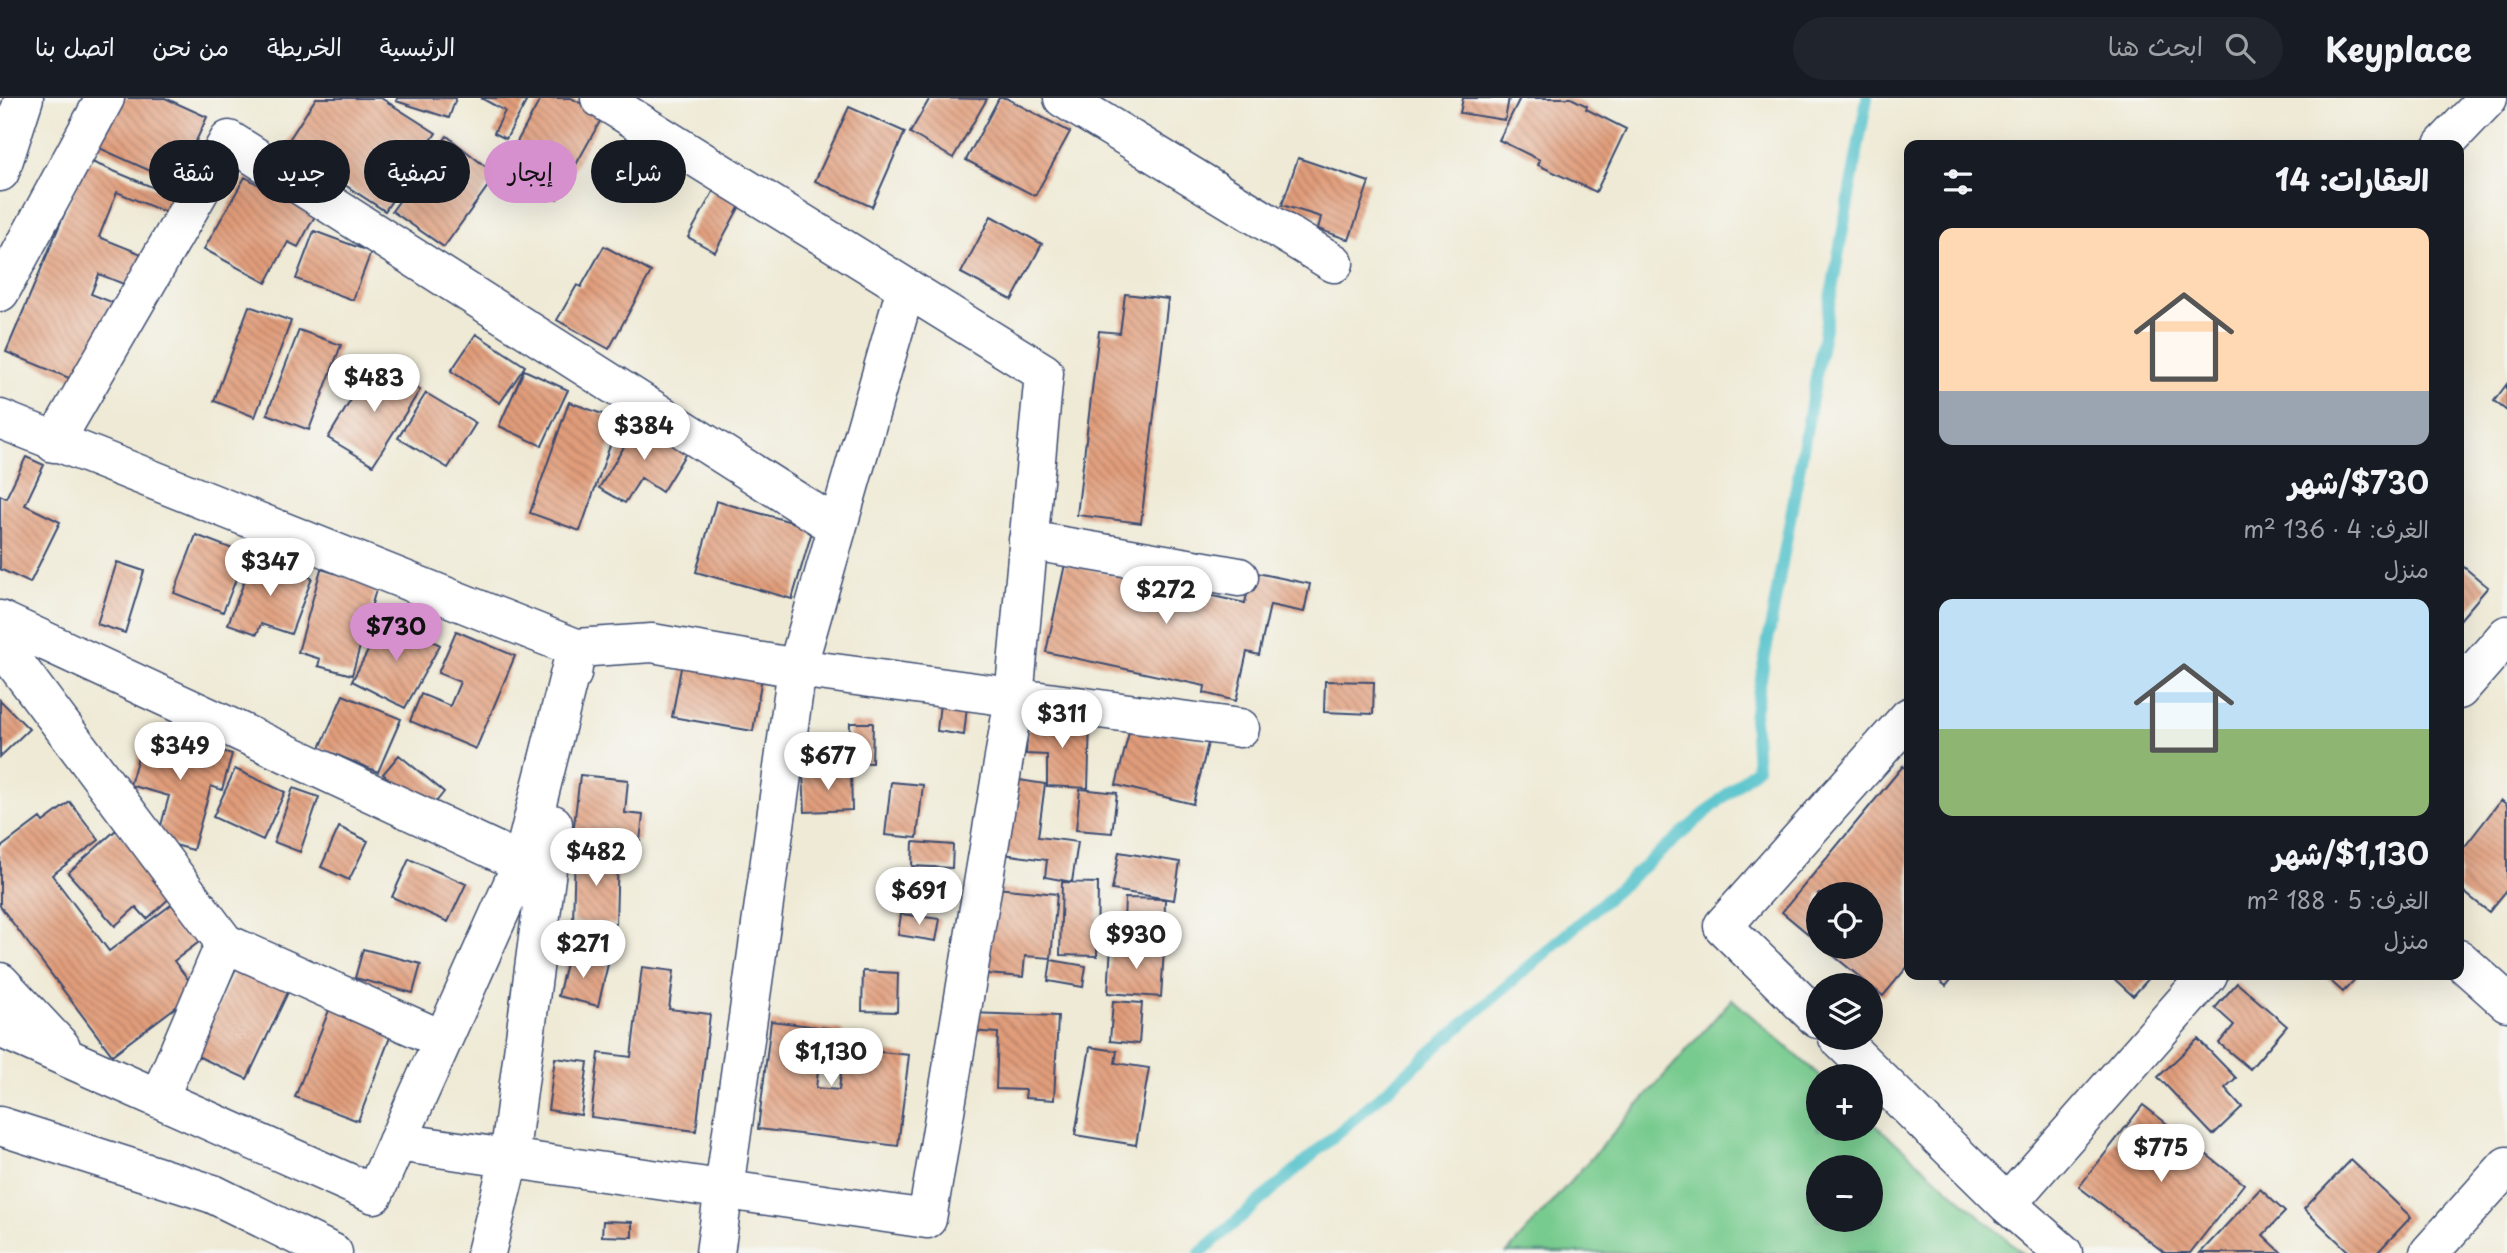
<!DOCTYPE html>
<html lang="ar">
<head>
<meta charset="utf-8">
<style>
	:root { --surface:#171b24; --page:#20242c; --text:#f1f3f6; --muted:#9ea1a6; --line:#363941; --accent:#d690ce }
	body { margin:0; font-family:"Playpen Sans","Playpen Sans Arabic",sans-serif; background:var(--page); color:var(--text); direction:rtl; height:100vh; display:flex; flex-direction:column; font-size:26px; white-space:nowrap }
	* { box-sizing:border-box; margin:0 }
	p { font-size:23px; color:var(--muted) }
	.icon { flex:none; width:38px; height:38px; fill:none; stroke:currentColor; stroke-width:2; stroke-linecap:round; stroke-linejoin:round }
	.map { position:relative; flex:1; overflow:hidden; direction:ltr }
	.side { position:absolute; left:1904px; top:42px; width:560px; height:840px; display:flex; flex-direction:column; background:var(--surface); border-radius:14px; box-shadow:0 7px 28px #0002; direction:rtl }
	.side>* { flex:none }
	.hud { position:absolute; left:21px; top:42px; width:665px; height:63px; direction:rtl; display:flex; gap:14px }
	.buttons { position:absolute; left:1806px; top:784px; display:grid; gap:14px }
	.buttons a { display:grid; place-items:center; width:77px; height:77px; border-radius:50%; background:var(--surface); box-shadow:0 7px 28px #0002; font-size:35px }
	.price { position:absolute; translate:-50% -60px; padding:0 16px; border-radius:24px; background:#fff; color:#222; font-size:23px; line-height:46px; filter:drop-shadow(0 2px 4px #0008) }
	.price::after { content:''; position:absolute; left:50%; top:42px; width:21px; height:16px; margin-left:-10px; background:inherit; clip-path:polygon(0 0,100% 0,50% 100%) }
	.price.selected { background:var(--accent); color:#111 }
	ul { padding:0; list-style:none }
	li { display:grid; align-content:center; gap:14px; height:371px; padding:0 35px }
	li span { display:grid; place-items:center; height:217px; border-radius:14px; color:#555 }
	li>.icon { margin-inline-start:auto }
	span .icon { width:126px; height:126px; fill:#fffc; stroke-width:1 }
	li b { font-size:30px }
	h2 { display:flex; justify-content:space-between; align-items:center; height:84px; padding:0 35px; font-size:30px }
	.chip { padding:0 24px; border-radius:32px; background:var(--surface); box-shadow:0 7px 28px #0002; font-size:24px; line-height:63px }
	.chip.selected { background:var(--accent); color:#111 }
	header { display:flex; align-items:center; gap:42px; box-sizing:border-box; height:98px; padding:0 35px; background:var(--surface); border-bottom:2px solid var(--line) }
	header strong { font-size:33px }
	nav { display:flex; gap:38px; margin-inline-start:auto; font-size:24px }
	.search { width:490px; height:63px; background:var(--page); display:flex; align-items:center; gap:18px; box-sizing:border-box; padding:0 24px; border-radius:38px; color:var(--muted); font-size:26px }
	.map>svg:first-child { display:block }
</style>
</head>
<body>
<header>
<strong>Keyplace</strong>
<div class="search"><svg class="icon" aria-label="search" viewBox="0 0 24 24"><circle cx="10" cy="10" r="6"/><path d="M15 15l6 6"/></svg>ابحث هنا</div>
<nav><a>الرئيسية</a><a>الخريطة</a><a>من نحن</a><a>اتصل بنا</a></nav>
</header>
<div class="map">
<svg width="2507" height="1155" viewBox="0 0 2507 1155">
	<defs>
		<pattern id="building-back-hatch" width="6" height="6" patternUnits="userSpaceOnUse" patternTransform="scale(1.75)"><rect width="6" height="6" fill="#e19d7a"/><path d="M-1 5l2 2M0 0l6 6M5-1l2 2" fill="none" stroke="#b68067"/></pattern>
	</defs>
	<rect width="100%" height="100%" fill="#f6f6f2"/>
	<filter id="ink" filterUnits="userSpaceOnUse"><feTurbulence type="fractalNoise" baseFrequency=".0143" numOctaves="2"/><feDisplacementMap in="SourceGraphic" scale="14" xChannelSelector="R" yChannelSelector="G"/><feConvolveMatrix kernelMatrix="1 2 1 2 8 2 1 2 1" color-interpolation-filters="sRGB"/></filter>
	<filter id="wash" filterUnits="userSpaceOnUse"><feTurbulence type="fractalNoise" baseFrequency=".00686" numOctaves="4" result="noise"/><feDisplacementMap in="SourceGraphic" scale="28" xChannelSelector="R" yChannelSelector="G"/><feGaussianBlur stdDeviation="1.57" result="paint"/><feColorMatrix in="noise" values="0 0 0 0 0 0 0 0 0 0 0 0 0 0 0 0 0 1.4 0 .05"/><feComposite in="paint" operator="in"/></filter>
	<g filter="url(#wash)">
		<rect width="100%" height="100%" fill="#efead5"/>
		<!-- green -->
		<path fill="#77cb8e" stroke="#497d76" stroke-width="2" fill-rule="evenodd" d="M 1732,901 L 1820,978 L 1818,1031 L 1871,1031 L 1871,1023 L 2022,1155 L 1507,1155 ZM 1818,1069 L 1871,1069 L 1871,1122 L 1818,1122 Z"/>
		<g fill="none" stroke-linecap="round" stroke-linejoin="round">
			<!-- stream -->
			<path stroke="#56c3cc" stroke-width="12" d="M 1200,1155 L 1757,670 L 1754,619 L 1867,0"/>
		</g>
		<g id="blocks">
			<!-- building -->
			<path fill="url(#building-back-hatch)" d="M 119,0 L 165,0 L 207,19 L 177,85 L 97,49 Z
				M 316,0 L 381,0 L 436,35 L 385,113 L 285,48 Z
				M 397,0 L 456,0 L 449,20 L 396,3 Z
				M 481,0 L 518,0 L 526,4 L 506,41 L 494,35 L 505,13 Z
				M 541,0 L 571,0 L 603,18 L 557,101 L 502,71 Z
				M 930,0 L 987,1 L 953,60 L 910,35 Z
				M 999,0 L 1006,0 L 1070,34 L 1035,98 L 966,62 Z
				M 1463,0 L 1509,0 L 1505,22 L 1460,15 Z
				M 1520,0 L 1571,0 L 1587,8 L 1586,11 L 1626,31 L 1596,94 L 1538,67 L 1540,62 L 1499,42 Z
				M 849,9 L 905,34 L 872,109 L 815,83 Z
				M 447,38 L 496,77 L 444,149 L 392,113 Z
				M 1298,60 L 1369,84 L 1349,142 L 1318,131 L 1321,119 L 1282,107 Z
				M 87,62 L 174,98 L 167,115 L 117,94 L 99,139 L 144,157 L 131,189 L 99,176 L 91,196 L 114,205 L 81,285 L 6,254 Z
				M 245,79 L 315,118 L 298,149 L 288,144 L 266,185 L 204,151 Z
				M 714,92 L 741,106 L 715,154 L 688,139 Z
				M 991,118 L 1042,146 L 1012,202 L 961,175 Z
				M 314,133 L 371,154 L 353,202 L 296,181 Z
				M 604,148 L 651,174 L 609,251 L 557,222 L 577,187 L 581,189 Z
				M 1125,196 L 1168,201 L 1141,425 L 1077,417 L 1099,233 L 1120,235 Z
				M 249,208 L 291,223 L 255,319 L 214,303 Z
				M 299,232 L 341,247 L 309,332 L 267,316 Z
				M 476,236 L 525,268 L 500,305 L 451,273 Z
				M 373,265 L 420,292 L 373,367 L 328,340 Z
				M 524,272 L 568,292 L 542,348 L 499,328 Z
				M 2507,286 L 2507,313 L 2494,303 Z
				M 426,295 L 476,325 L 448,370 L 398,340 Z
				M 569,304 L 619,322 L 580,433 L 530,415 Z
				M 641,321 L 689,350 L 662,394 L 641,380 L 625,405 L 599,390 Z
				M 26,359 L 44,367 L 25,407 L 60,424 L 30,485 L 0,471 L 0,397 L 6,400 Z
				M 716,403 L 813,430 L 792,501 L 696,474 Z
				M 196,437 L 246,456 L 223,514 L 174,495 Z
				M 254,458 L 312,480 L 291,536 L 261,526 L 257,536 L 228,526 Z
				M 117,464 L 144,473 L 125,535 L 97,526 Z
				M 2459,465 L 2488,489 L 2459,523 Z
				M 1065,466 L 1245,505 L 1252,474 L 1310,486 L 1304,514 L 1270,507 L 1259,557 L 1247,554 L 1236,603 L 1204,595 L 1205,588 L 1046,554 Z
				M 321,471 L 377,488 L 352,577 L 318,568 L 320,561 L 298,554 Z
				M 386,519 L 440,547 L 405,610 L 352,583 Z
				M 456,533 L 515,558 L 476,651 L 410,623 L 421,596 L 450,608 L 460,584 L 438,575 Z
				M 683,559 L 763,573 L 753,633 L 672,619 Z
				M 1325,583 L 1374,584 L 1373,616 L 1324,614 Z
				M 343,597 L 401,621 L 378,674 L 320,650 Z
				M 0,602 L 29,631 L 0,659 Z
				M 940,605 L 967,608 L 964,637 L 937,633 Z
				M 1028,620 L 1090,623 L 1088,690 L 1047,688 L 1047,657 L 1026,656 Z
				M 850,625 L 873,625 L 872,665 L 849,664 Z
				M 1131,626 L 1208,645 L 1193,706 L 1116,687 Z
				M 146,631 L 232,656 L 222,692 L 211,688 L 193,752 L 157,742 L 169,698 L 130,687 Z
				M 399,657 L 444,694 L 428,714 L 383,676 Z
				M 1903,668 L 1909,673 L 1909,867 L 1883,898 L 1823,849 L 1871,849 L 1871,796 L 1818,796 L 1818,844 L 1782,814 Z
				M 235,671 L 285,694 L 263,742 L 213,719 Z
				M 851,674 L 852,712 L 805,714 L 803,675 Z
				M 580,677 L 628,682 L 625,715 L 643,717 L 640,743 L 573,736 Z
				M 1006,680 L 1045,686 L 1038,739 L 1078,744 L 1072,784 L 1045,779 L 1047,762 L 996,755 Z
				M 891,684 L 923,687 L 917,740 L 885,737 Z
				M 293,690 L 319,699 L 300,754 L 274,744 Z
				M 1080,691 L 1117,695 L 1112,735 L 1076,732 Z
				M 2501,702 L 2507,707 L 2507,792 L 2489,814 L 2459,790 L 2459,756 Z
				M 70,704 L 99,742 L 52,777 L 109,853 L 175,804 L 203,841 L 174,863 L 197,893 L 112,957 L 0,808 L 0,750 L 40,720 L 43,724 Z
				M 339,729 L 368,743 L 349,782 L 321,769 Z
				M 116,732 L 174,796 L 147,821 L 136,809 L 115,828 L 68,775 Z
				M 913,744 L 953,747 L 952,770 L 912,768 Z
				M 575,754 L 618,755 L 616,826 L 573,824 Z
				M 1119,754 L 1180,764 L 1174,802 L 1112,792 Z
				M 409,761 L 466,786 L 448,824 L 392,799 Z
				M 1062,784 L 1098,785 L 1097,858 L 1060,857 Z
				M 996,790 L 1057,796 L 1051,860 L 1025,858 L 1023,879 L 987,876 Z
				M 1125,800 L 1165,801 L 1164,848 L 1123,846 Z
				M 901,816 L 940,821 L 936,843 L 898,837 Z
				M 1111,847 L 1164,851 L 1161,899 L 1108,895 Z
				M 363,851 L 421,866 L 413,895 L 355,880 Z
				M 568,857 L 608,866 L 598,908 L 558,898 Z
				M 1051,862 L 1086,868 L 1083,889 L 1048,883 Z
				M 237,868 L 289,892 L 247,981 L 195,957 Z
				M 642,869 L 674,873 L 669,911 L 710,916 L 696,1033 L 591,1019 L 599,955 L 631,959 Z
				M 863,873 L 898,875 L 897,914 L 862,913 Z
				M 1932,877 L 1955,877 L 1946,888 Z
				M 2110,877 L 2152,877 L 2133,898 Z
				M 2324,877 L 2359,877 L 2343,894 Z
				M 2237,885 L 2287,928 L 2250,971 L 2219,945 L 2234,927 L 2215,910 Z
				M 333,902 L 395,926 L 358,1023 L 295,999 Z
				M 1113,903 L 1142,905 L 1139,946 L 1110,943 Z
				M 969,915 L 1058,918 L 1054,1002 L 1025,1000 L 1026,992 L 996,991 L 998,935 L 968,933 Z
				M 771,923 L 843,932 L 840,957 L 820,955 L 816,990 L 839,992 L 844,950 L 909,957 L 898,1048 L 758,1031 Z
				M 2198,941 L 2236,980 L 2225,990 L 2242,1009 L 2213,1037 L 2158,979 Z
				M 1090,949 L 1117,953 L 1115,965 L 1149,970 L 1136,1047 L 1075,1037 Z
				M 555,960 L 588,964 L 581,1017 L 548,1012 Z
				M 2143,1007 L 2244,1086 L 2190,1155 L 2165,1155 L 2079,1089 Z
				M 2351,1062 L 2411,1119 L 2377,1155 L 2350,1155 L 2304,1111 Z
				M 2260,1091 L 2285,1114 L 2263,1137 L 2282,1155 L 2200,1155 Z
				M 603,1123 L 632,1124 L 632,1139 L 602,1138 Z"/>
		</g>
	</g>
	<g filter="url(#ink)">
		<use href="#blocks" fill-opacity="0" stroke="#3b4b70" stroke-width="2"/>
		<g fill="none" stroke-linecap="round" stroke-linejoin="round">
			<!-- minor casing -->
			<g stroke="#3b4b70" stroke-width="41">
				<path id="minor" d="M 1063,0 L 1334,165
					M 2443,47 L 2488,0
					M 0,74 L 24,0
					M 0,194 L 105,0
					M 0,321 L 576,550 L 522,765 L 374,1096 L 0,930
					M 54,345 L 229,42 L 837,429
					M 1028,442 L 1239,479
					M 0,522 L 522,765
					M 0,545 L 225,845 L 443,942
					M 572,576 L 576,550 L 652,545 L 797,570 L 1240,630
					M 2459,592 L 2507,537
					M 2459,861 L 2507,904
					M 0,884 L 61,949
					M 1818,921 L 1723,828 L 1909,619
					M 1838,940 L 2007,1106 L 2063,1155
					M 159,1000 L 225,845
					M 0,1028 L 213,1096 L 333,1155
					M 397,1044 L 927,1121 L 1014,600 L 1044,275 L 600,0
					M 2007,1106 L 2208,877
					M 486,1155 L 509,1061 L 553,726
					M 715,1155 L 797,570 L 906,190
					M 2429,1155 L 2507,1068"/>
			</g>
			<!-- minor -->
			<use href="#minor" stroke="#fff" stroke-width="38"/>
		</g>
	</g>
</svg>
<div class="buttons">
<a><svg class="icon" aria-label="locate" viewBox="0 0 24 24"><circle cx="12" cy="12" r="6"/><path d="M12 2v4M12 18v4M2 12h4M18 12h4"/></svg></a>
<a><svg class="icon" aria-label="layers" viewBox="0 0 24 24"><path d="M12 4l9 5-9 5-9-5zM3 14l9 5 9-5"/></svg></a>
<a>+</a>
<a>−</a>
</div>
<b class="price" style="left:374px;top:316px">$483</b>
<b class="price" style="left:644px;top:364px">$384</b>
<b class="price" style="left:270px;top:500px">$347</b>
<b class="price" style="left:1166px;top:528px">$272</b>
<b class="price selected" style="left:396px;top:565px">$730</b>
<b class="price" style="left:1062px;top:652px">$311</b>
<b class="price" style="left:180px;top:684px">$349</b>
<b class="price" style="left:828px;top:694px">$677</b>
<b class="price" style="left:596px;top:790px">$482</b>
<b class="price" style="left:919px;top:829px">$691</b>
<b class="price" style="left:1136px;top:873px">$930</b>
<b class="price" style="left:583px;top:882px">$271</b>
<b class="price" style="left:831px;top:990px">$1,130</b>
<b class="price" style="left:2161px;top:1086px">$775</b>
<div class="hud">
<a class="chip">شراء</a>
<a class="chip selected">إيجار</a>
<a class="chip">تصفية</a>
<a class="chip">جديد</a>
<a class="chip">شقة</a>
</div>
<section class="side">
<h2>العقارات: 14<svg class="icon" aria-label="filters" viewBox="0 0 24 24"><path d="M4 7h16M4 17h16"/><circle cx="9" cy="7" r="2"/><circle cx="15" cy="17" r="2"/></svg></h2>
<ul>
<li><span style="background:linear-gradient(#ffd9b3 75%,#9aa5b1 0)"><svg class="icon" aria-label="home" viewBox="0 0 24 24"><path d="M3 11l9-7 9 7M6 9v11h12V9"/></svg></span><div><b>$730/شهر</b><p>الغرف: 4 · 136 m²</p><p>منزل</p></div></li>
<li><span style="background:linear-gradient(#bfe0f5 60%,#8fb573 0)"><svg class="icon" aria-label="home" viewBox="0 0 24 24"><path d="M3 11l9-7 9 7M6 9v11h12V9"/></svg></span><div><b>$1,130/شهر</b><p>الغرف: 5 · 188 m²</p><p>منزل</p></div></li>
</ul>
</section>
</div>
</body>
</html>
